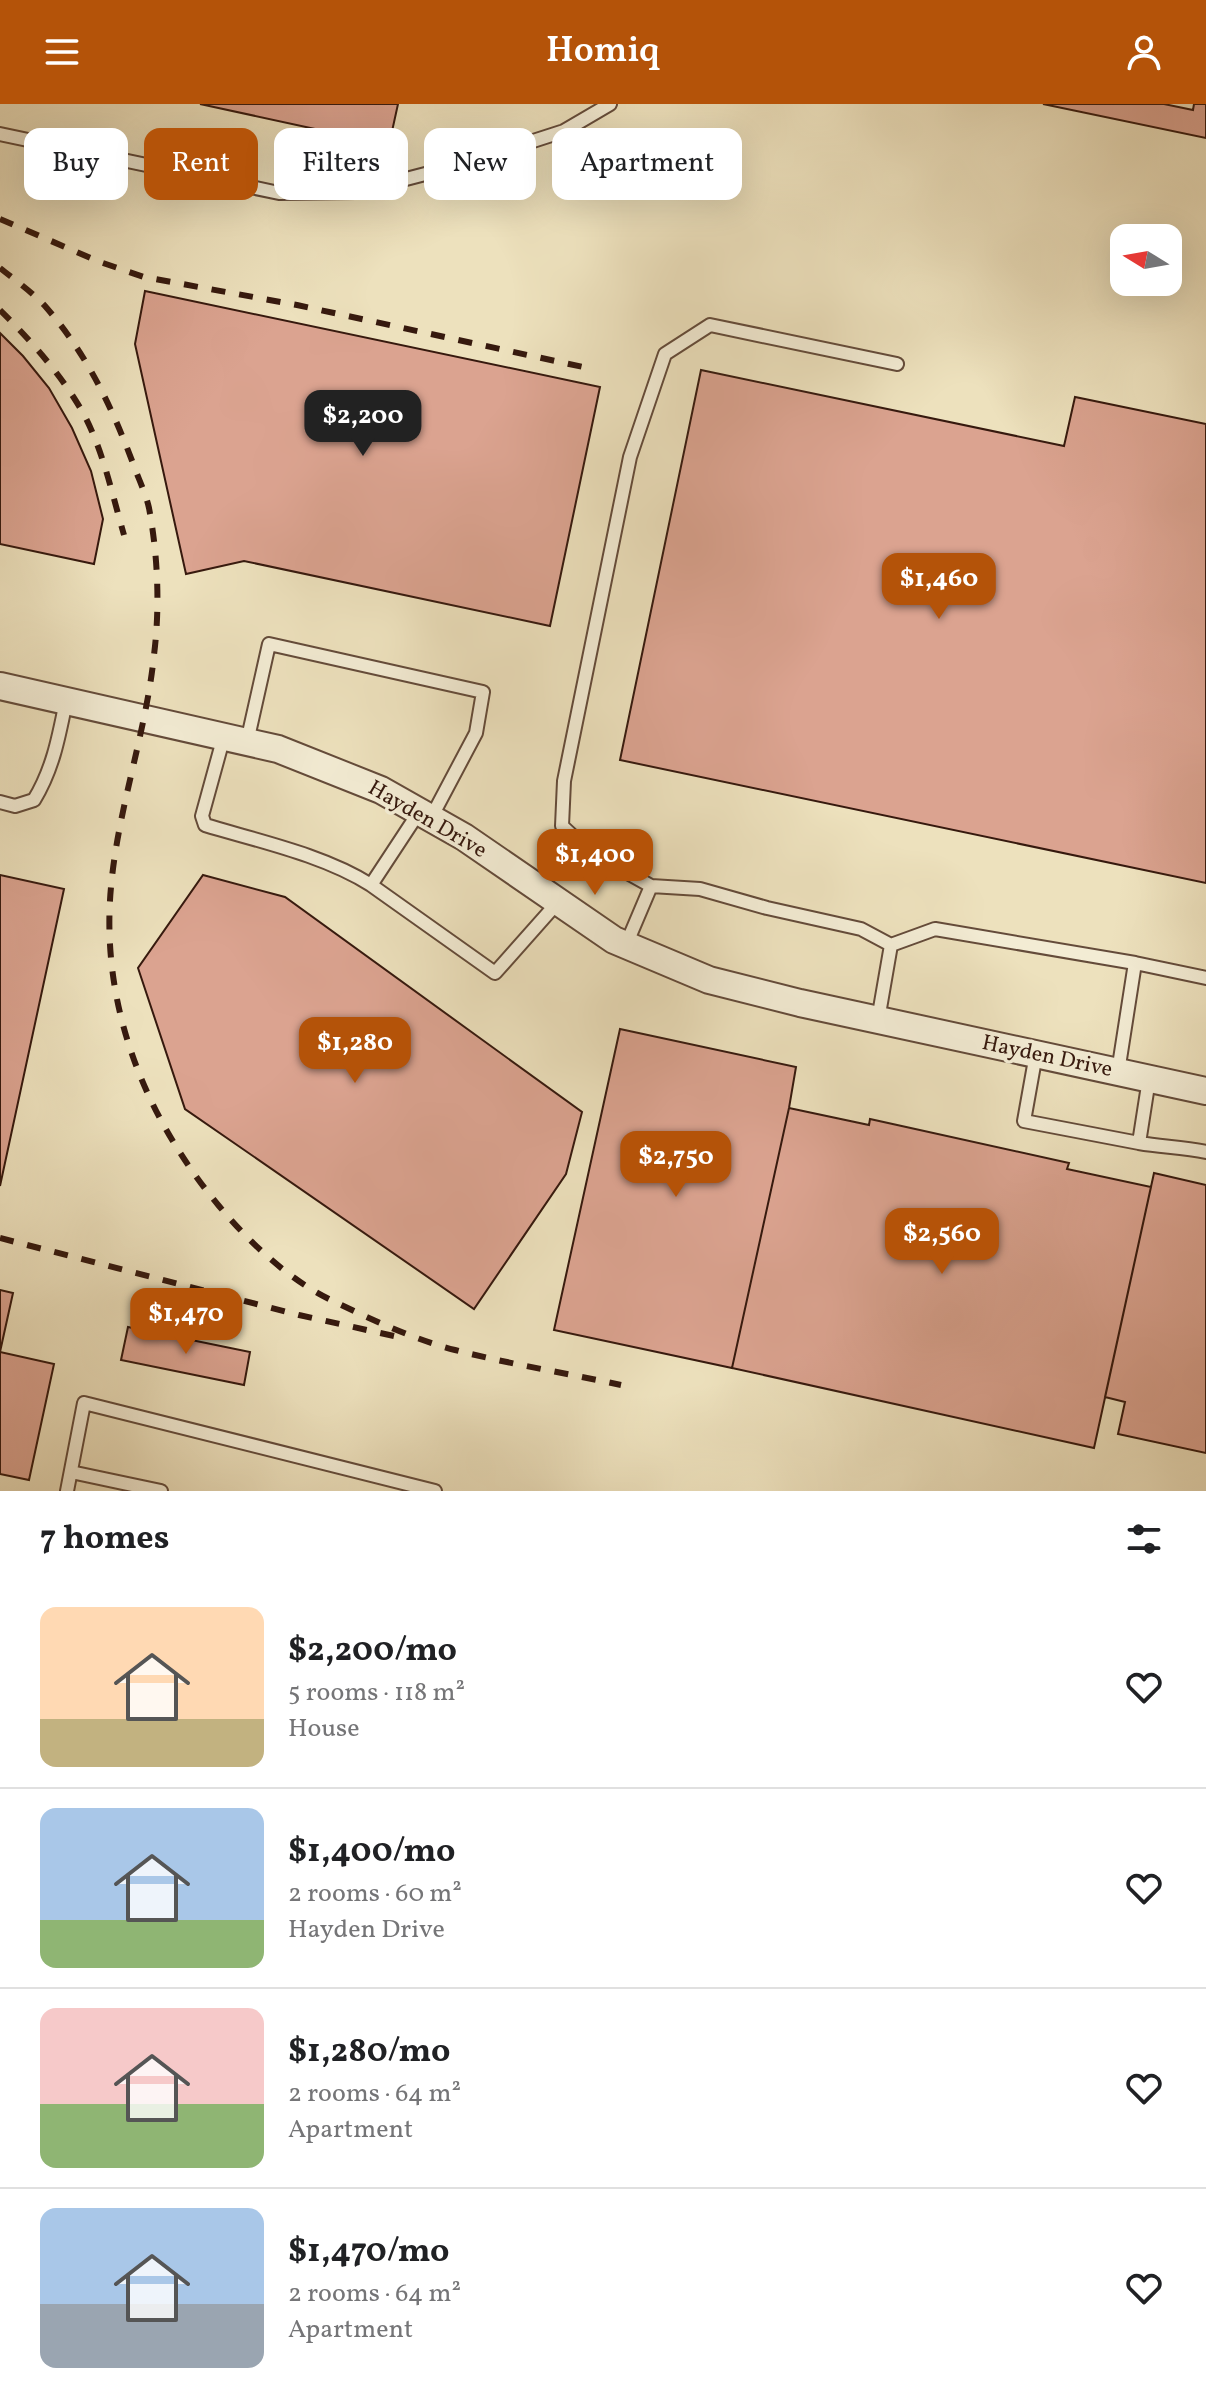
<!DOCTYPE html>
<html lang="en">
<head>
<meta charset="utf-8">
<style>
	:root { --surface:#fff; --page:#f2f2f2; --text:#202124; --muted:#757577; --line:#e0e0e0; --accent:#b45309 }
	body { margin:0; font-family:Vollkorn,serif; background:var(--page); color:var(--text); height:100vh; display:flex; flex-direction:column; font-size:30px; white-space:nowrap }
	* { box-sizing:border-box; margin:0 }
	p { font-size:26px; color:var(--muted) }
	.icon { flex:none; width:44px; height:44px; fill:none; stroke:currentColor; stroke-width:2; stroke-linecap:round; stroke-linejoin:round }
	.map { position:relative; height:1387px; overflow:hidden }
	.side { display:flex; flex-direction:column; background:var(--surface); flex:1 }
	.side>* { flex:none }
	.guide { position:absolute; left:24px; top:24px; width:800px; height:72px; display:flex; gap:16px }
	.needle { width:52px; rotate:281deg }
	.controls { position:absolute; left:1110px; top:120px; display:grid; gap:16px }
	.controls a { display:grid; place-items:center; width:72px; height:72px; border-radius:16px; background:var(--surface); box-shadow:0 8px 32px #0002; font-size:40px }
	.price { position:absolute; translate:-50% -68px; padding:0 18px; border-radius:16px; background:var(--accent); color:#fff; font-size:26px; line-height:52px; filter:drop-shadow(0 2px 4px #0008) }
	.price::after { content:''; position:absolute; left:50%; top:48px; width:24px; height:18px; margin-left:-12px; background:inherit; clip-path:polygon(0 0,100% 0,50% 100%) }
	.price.active { background:#222; color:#fff }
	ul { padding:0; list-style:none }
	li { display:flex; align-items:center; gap:24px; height:200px; padding:0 40px }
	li+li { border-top:2px solid var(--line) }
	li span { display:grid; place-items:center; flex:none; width:224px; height:160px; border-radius:16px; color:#555 }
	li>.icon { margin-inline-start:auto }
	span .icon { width:96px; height:96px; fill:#fffc; stroke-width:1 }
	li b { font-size:34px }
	h2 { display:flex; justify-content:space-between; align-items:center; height:96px; padding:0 40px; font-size:34px }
	.tag { padding:0 28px; border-radius:16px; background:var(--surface); box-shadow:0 8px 32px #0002; font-size:28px; line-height:72px }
	.tag.active { background:var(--accent); color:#fff }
	header { display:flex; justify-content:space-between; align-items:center; height:104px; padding:0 40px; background:var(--accent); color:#fff; font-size:36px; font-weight:600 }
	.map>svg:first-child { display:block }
</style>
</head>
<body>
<header><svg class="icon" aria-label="menu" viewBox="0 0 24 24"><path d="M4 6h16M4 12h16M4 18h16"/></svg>Homiq<svg class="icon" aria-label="person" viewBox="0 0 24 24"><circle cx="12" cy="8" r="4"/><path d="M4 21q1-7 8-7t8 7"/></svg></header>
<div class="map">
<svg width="1206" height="1387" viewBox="0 0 1206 1387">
	<rect width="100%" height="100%" fill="#ede1bd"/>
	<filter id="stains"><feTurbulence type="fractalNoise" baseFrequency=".0025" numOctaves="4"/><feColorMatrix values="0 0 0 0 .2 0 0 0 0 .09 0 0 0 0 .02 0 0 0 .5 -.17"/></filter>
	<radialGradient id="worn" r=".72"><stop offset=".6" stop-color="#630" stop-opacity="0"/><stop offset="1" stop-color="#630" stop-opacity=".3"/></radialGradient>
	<!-- building -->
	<path fill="#dba390" stroke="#36190e" stroke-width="2" d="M 200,0 L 398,0 L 389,41 Z
		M 1043,0 L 1164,0 L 1193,6 L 1194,0 L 1206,0 L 1206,34 Z
		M 145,187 L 600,283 L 550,522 L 244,457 L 186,470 L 135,240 Z
		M 0,229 L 23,252 L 49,284 L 72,324 L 91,367 L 103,415 L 94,460 L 0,440 Z
		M 701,266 L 1064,342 L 1075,293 L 1206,320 L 1206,779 L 620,656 Z
		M 0,771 L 64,785 L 0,1082 Z
		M 203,771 L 285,793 L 582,1008 L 566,1070 L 474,1205 L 185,1005 L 138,864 Z
		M 620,925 L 796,963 L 789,1004 L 732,1264 L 554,1226 Z
		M 789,1004 L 869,1021 L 870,1015 L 1069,1059 L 1067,1065 L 1151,1083 L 1094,1344 L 732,1264 Z
		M 1154,1069 L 1206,1081 L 1206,1349 L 1118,1330 L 1125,1298 L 1105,1293 Z
		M 0,1186 L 13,1189 L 0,1248 Z
		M 128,1223 L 250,1248 L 244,1281 L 121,1256 Z
		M 0,1248 L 54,1260 L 29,1376 L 0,1370 Z"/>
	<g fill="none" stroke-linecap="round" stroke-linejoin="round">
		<!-- service casing -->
		<g stroke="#644b3a" stroke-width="16">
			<path id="service" d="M 0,30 L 279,89 L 356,88 L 456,62 L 564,27 L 610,0
				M 224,632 L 202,712 L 205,721 C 258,737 324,751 371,781
				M 247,638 L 269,540 L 483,588 L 476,629 L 431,714
				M 0,698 L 15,702 L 34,696 C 53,665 59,632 66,597
				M 419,708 L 371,781 L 495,869 L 558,798
				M 651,782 L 590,748 L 562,722 L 564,677 L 630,353 L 665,250 L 710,221 L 897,260
				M 626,841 L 651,782 L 700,785 L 767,804 L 861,825 L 891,841 L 878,916
				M 891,841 L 935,825 L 1135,859
				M 1036,950 L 1024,1017 L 1139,1039
				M 1118,968 L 1135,859 L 1206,874
				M 1149,975 L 1139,1039 C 1162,1043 1184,1043 1206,1048
				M 71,1368 L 161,1387
				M 67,1387 L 84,1299 L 435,1387"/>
		</g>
		<!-- minor casing -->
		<g stroke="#644b3a" stroke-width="30">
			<path id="minor" d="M 0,582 L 278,645 L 381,686 L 464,733 L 614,836 L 709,876 L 800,899 L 1206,987"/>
		</g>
		<!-- service -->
		<use href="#service" stroke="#f3ecd4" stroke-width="12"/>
		<!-- minor -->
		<use href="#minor" stroke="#f3ecd4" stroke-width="26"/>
		<!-- rail -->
		<path stroke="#36190e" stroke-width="6" stroke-dasharray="14 14" stroke-linecap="butt" d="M 0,115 L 100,158 L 144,173 L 297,201 L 583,263
			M 0,164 C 15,176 32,188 45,202 C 87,250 112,303 134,362 C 139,376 146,390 149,404 C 158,452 160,503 154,551 C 146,629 118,704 111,783 C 100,901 145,1013 219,1102 C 250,1139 288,1175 331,1196 C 370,1215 413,1235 455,1246 C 509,1260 566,1269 621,1281
			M 0,206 C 31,237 60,269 82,307 C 103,345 112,390 124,431
			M 0,1134 L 299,1211 L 394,1232"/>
	</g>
	<g text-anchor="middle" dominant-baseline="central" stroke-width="7" stroke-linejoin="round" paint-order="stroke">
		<!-- street labels -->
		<g font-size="22" fill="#36190e" stroke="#f3ecd4">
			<text transform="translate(427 716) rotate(30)">Hayden Drive</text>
			<text transform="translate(1047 953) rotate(12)">Hayden Drive</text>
		</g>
	</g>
	<rect width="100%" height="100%" filter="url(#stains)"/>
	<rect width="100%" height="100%" fill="url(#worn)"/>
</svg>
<div class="controls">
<a><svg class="needle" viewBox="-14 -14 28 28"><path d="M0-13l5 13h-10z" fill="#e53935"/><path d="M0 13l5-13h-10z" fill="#757577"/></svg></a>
</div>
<b class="price active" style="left:363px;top:354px">$2,200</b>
<b class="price" style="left:939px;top:517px">$1,460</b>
<b class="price" style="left:595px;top:793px">$1,400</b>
<b class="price" style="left:355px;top:981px">$1,280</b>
<b class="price" style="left:676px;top:1095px">$2,750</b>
<b class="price" style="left:942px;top:1172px">$2,560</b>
<b class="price" style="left:186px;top:1252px">$1,470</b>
<div class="guide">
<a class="tag">Buy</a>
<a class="tag active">Rent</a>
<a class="tag">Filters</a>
<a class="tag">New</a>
<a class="tag">Apartment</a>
</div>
</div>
<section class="side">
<h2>7 homes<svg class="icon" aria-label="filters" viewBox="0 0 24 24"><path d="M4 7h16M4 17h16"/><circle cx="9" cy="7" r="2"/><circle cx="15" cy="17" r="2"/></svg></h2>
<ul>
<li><span style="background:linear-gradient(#ffd9b3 70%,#c2b280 0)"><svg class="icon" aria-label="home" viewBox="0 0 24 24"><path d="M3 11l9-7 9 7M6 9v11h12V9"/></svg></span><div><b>$2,200/mo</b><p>5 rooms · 118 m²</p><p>House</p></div><svg class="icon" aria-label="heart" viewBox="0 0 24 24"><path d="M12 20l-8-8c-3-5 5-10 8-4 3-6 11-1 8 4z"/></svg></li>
<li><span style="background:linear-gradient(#a9c7e8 70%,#8fb573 0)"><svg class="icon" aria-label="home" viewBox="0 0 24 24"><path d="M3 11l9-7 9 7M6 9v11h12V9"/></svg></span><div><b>$1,400/mo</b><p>2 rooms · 60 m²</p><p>Hayden Drive</p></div><svg class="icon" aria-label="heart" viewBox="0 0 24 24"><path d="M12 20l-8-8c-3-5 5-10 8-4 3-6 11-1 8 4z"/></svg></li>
<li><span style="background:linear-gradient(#f6c9c9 60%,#8fb573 0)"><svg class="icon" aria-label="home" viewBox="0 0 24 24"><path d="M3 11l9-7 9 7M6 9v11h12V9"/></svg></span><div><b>$1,280/mo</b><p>2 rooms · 64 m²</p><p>Apartment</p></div><svg class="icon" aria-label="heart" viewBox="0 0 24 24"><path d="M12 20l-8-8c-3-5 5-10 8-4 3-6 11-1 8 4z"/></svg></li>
<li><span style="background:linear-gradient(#a9c7e8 60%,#9aa5b1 0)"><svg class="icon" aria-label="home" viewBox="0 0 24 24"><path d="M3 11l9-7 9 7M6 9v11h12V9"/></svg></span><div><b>$1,470/mo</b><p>2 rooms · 64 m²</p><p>Apartment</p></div><svg class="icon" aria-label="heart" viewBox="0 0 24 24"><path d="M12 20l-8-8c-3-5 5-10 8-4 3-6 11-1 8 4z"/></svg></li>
</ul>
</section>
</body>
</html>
